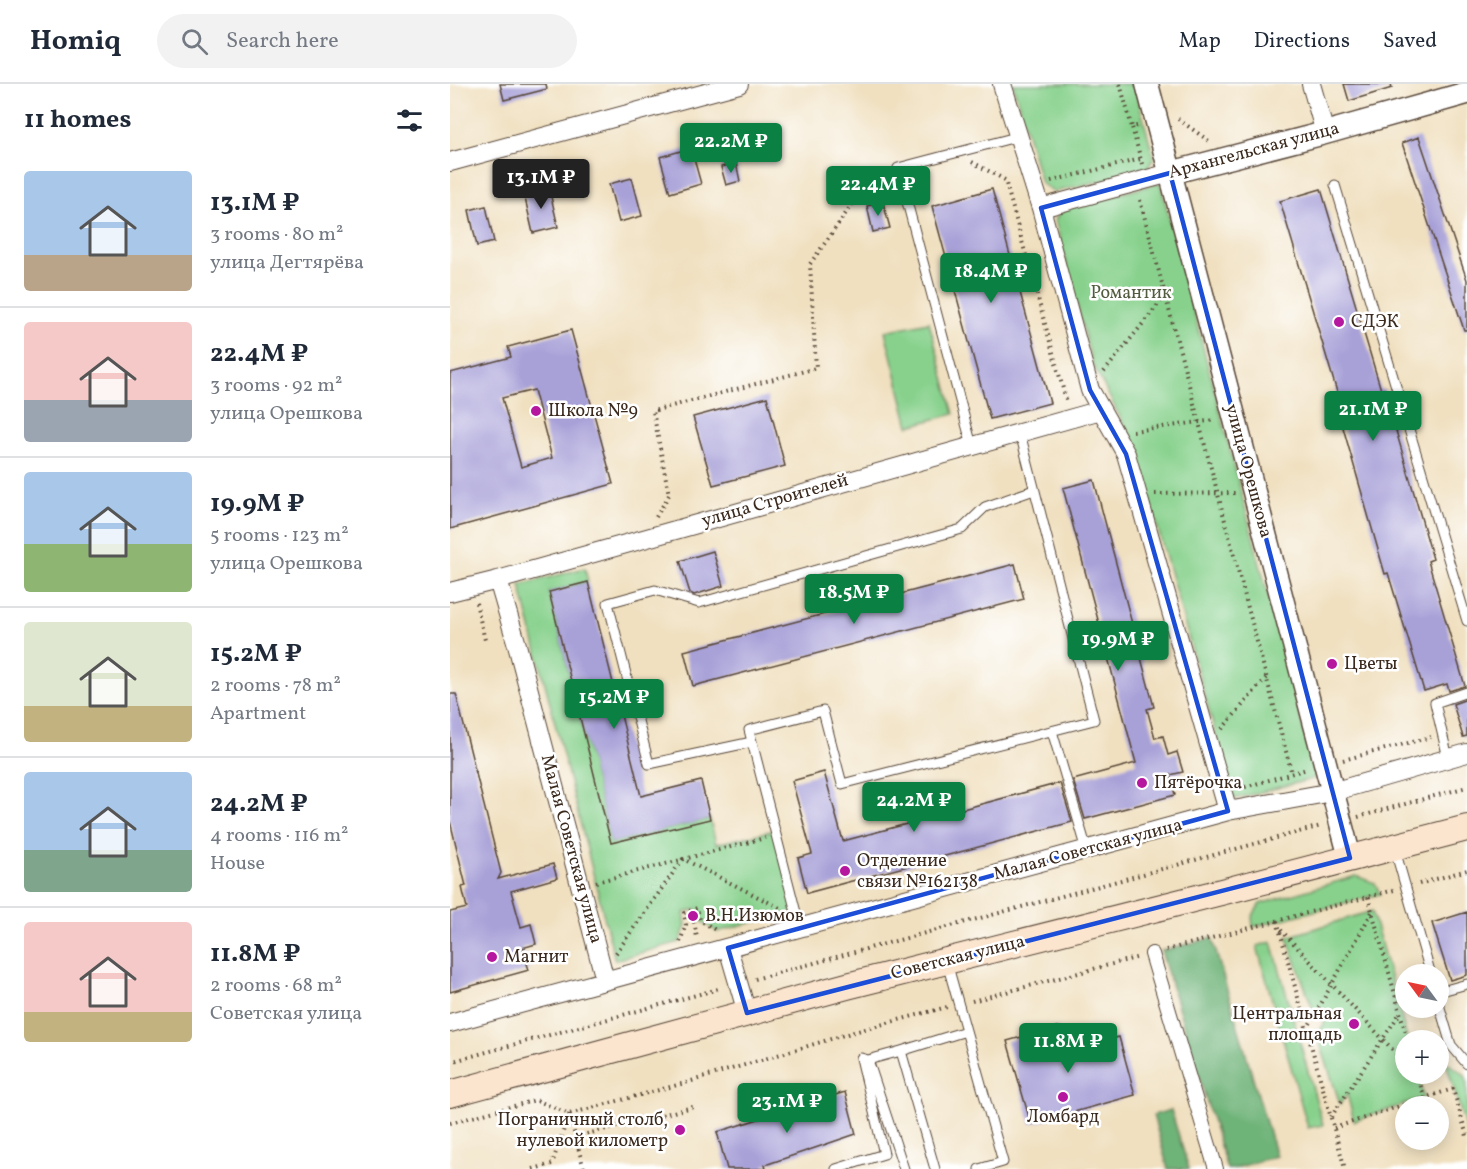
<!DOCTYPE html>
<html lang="en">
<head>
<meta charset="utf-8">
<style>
	:root { --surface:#fff; --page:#f2f2f3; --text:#1f2937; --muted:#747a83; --line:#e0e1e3; --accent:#0b8043 }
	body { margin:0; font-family:Vollkorn,serif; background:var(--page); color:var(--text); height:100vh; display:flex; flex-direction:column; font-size:22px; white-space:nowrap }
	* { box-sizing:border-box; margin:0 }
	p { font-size:20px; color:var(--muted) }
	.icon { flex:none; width:33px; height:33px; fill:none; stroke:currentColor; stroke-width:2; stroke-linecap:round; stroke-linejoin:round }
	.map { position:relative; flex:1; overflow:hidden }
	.details { display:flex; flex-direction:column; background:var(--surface); width:450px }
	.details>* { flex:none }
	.needle { width:39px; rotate:303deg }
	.fabs { position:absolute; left:945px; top:880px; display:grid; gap:12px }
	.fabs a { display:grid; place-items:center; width:54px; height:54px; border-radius:50%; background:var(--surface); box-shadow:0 3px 15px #0003; font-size:30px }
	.price { position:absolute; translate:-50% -51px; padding:0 14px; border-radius:6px; background:var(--accent); color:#fff; font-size:20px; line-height:39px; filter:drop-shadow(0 2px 3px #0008) }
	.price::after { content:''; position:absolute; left:50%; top:36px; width:18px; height:14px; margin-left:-9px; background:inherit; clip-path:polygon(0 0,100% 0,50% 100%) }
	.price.on { background:#222; color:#fff }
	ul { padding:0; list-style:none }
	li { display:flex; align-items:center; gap:18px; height:150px; padding:0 24px }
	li+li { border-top:2px solid var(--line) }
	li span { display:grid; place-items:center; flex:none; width:168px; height:120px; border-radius:6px; color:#555 }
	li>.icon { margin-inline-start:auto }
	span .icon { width:72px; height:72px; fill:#fffc; stroke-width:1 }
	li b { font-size:26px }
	h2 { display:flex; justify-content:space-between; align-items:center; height:72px; padding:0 24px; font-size:26px }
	header { display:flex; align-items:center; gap:36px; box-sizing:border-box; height:84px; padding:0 30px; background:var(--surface); border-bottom:2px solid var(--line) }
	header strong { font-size:28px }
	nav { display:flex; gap:33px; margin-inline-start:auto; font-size:21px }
	.search { width:420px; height:54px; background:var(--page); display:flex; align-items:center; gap:15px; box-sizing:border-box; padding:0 21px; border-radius:33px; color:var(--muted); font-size:22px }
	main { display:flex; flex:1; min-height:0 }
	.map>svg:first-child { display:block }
</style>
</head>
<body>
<header>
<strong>Homiq</strong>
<div class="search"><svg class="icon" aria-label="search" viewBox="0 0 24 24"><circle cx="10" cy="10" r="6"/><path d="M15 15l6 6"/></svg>Search here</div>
<nav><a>Map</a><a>Directions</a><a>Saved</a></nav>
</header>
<main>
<section class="details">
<h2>11 homes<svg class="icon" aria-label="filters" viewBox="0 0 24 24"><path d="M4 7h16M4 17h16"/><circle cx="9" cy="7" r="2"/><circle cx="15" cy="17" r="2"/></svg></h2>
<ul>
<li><span style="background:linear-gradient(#a9c7e8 70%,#b9a48a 0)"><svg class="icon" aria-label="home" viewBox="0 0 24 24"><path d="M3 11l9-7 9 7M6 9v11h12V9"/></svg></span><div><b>13.1M ₽</b><p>3 rooms · 80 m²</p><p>улица Дегтярёва</p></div></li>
<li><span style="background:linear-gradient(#f6c9c9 65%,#9aa5b1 0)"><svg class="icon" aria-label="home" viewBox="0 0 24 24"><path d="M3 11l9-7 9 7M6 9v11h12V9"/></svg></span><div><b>22.4M ₽</b><p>3 rooms · 92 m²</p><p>улица Орешкова</p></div></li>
<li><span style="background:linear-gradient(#a9c7e8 60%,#8fb573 0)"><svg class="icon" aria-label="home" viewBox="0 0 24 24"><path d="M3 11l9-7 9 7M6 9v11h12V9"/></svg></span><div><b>19.9M ₽</b><p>5 rooms · 123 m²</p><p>улица Орешкова</p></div></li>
<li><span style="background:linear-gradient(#dfe7d0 70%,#c2b280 0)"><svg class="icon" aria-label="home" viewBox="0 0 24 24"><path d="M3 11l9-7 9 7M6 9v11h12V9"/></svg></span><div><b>15.2M ₽</b><p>2 rooms · 78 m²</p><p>Apartment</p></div></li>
<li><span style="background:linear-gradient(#a9c7e8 65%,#7fa58c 0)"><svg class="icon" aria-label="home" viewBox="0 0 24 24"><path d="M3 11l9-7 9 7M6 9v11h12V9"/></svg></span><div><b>24.2M ₽</b><p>4 rooms · 116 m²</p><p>House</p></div></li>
<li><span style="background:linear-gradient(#f6c9c9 75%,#c2b280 0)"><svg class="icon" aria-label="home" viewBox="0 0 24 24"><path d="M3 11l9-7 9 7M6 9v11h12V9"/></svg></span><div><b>11.8M ₽</b><p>2 rooms · 68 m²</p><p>Советская улица</p></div></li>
</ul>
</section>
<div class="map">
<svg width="1017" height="1085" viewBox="0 0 1017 1085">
	<rect width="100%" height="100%" fill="#fff"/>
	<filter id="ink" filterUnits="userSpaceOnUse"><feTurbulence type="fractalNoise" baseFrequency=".0167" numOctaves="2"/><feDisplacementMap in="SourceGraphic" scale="12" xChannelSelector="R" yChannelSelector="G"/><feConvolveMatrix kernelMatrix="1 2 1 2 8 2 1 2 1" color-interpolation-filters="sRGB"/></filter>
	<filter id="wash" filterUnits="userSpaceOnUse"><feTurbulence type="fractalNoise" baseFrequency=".008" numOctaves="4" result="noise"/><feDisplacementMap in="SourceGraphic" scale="24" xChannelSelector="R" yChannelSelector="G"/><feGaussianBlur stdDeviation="1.35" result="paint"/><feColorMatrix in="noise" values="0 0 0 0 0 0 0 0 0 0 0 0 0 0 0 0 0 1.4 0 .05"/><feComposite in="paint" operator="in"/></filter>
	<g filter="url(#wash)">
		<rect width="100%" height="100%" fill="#f0e0c0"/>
		<!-- green -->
		<path fill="#88d18d" stroke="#627e56" stroke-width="1.5" d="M 563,0 L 684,0 L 704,74 L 696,86 L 604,108 L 591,99 Z
			M 710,99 L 866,694 L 784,715 L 684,360 L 642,279 L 605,136 L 613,125 Z
			M 479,238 L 504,330 L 459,342 L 435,247 Z
			M 135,484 L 138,498 L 99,508 L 161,759 L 260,735 L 266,760 L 325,746 L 346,827 L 267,848 L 250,836 L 247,825 L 234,829 L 236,841 L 230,858 L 165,876 L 70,501 Z
			M 906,792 L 925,799 L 930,810 L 803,843 L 802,833 L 810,820 Z
			M 922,827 L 958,957 L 956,957 L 956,990 L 968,990 L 974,1014 L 904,1037 L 897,1010 L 890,1020 L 867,950 L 875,939 L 867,927 L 865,931 L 837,853 Z
			M 822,858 L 873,1041 L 858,1044 L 807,862 Z
			M 996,978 L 1015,991 L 1017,997 L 1017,1049 Z"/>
		<!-- forest -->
		<path fill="#6eb378" stroke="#546e4b" stroke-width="1.5" d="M 762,854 L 826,1072 L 783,1085 L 777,1085 L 711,867 Z
			M 721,1026 L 739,1085 L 718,1085 L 703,1031 Z"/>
		<g id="blocks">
			<!-- building -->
			<path fill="#a8a1d8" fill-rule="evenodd" d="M 50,0 L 96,0 L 97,5 L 54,16 Z
				M 894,0 L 941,0 L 942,4 L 899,17 Z
				M 969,53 L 1017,196 L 1017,246 L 1014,246 L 952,59 Z
				M 241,64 L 251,100 L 220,109 L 210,73 Z
				M 286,79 L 290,97 L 276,101 L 271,83 Z
				M 182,94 L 192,132 L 169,138 L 159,100 Z
				M 99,104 L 108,143 L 83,149 L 74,110 Z
				M 542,105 L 600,319 L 540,335 L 482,122 Z
				M 871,105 L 931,306 L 934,305 L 983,475 L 978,477 L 1015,602 L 999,607 L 997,600 L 974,607 L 938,489 L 935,490 L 886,319 L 890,318 L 830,117 Z
				M 433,118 L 440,144 L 423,148 L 417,122 Z
				M 36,122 L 44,158 L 27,162 L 19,126 Z
				M 121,246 L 163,400 L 0,445 L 0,289 L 61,273 L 58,263 ZM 84,306 L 102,374 L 71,383 L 52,314 Z
				M 317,313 L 335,382 L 263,401 L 243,333 Z
				M 644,396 L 704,623 L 697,625 L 705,654 L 713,652 L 718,671 L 727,668 L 733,688 L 720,691 L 725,711 L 635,735 L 623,696 L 686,679 L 613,404 Z
				M 263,467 L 273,502 L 244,511 L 240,509 L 230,477 Z
				M 565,480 L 574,515 L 243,602 L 234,567 Z
				M 138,498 L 191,712 L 251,697 L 260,735 L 161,759 L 99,508 Z
				M 0,610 L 6,610 L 51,789 L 48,795 L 103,780 L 107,794 L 61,807 L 71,843 L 81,840 L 86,860 L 72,864 L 79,886 L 0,908 L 0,828 L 17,824 L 12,803 L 16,802 L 0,737 Z
				M 1017,615 L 1017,652 L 1013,653 L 1003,620 Z
				M 374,688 L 393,757 L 610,699 L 622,738 L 357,809 L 348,774 L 362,770 L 342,697 Z
				M 1017,828 L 1017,891 L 1000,896 L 982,839 Z
				M 608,943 L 614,965 L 634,959 L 635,962 L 669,953 L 685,1011 L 581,1040 L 557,957 Z
				M 395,1008 L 406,1050 L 315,1081 L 316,1085 L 277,1085 L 267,1048 Z"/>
		</g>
	</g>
	<g filter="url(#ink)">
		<use href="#blocks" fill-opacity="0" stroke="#564536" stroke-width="1.5"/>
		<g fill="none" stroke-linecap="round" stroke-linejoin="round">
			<!-- service casing -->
			<g stroke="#564536" stroke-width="11">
				<path id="service" d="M 885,101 L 1017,537
					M 413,104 L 451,97
					M 522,362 L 448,84 L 570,52
					M 602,647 L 637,766
					M 302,658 L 199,680 L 158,519 L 205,506 L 249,519 L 512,445 L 535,423 L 584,406
					M 998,674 L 985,619 L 1017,608
					M 945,766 L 981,891
					M 350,844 L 299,646 L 373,627 L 392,700 L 644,636 L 570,349
					M 497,879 L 553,1078 L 529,1085
					M 988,908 L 1017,900
					M 988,917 L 1001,961 L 1017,980
					M 418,976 L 454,1085
					M 386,1085 L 434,1070 L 411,974 L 418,976 L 451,967
					M 485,1085 L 451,967 L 516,947"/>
			</g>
			<!-- pedestrian casing -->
			<g stroke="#564536" stroke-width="16">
				<path id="pedestrian" d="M 702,870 L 766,1085"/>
			</g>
			<!-- minor casing -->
			<g stroke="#564536" stroke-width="20">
				<path id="minor" d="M 552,0 L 591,124 L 640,306 L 676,370 L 778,727
					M 861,0 L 875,49
					M 0,78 L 289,0
					M 591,124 L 720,89
					M 48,496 L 67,561 L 155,896
					M 0,508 L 48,496 L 651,326
					M 278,864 L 297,929
					M 0,939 L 778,727 L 882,708 L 1017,669"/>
			</g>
			<!-- tertiary casing -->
			<g stroke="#564536" stroke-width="25">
				<path id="tertiary" d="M 697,0 L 900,774
					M 720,89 L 875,49 L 1017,9"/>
			</g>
			<!-- secondary casing -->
			<g stroke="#564536" stroke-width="28">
				<path id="secondary" d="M 0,1010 L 397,902 L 783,805 L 1017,744"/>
			</g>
			<!-- path -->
			<path stroke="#564536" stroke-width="4" stroke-dasharray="1.5 4.5" stroke-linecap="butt" d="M 670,0 L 682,43
				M 728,35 L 759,57
				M 687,42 L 682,43 L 692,80
				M 522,78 L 555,96 L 617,319
				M 601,97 L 691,75
				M 690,116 L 842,690
				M 654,288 L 715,212
				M 683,347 L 765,336
				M 705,410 L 785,409
				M 206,433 L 219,411 L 203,327 L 366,284 L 360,180 L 406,115
				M 26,519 L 35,556
				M 772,645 L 816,594
				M 893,676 L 981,653
				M 795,703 L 857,685
				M 908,733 L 1017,703
				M 146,798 L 315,754
				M 969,800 L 1017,786
				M 918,813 L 958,957
				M 827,837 L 895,1085
				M 244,838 L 247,853
				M 831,846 L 956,980
				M 230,858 L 236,841 L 234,829 L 247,824 L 250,836 L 267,847
				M 716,866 L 944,806
				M 166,869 L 233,775 L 332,825
				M 305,895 L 871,742
				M 522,917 L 689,873
				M 857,945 L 922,828
				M 0,978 L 272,904
				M 968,990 L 974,1014 L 1003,1005 L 1017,1052
				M 119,1030 L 134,1085
				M 881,1033 L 950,929
				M 0,1039 L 86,1016 L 119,1030 L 235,999 L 404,948 L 497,923
				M 884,1044 L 974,1014
				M 125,1053 L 243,1023
				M 83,1085 L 102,1080 L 119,1030"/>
			<!-- service -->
			<use href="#service" stroke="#fff" stroke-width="9"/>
			<!-- pedestrian -->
			<use href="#pedestrian" stroke="#fff" stroke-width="14"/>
			<!-- minor -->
			<use href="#minor" stroke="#fff" stroke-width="18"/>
			<!-- tertiary -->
			<use href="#tertiary" stroke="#fff" stroke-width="22"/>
			<!-- secondary -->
			<use href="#secondary" stroke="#fce5cf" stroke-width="26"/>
		</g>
	</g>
	<!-- marked area -->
	<path fill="none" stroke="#1d4ed8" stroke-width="4.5" stroke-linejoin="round" d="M 720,89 L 900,774 L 297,929 L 278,864 L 778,727 L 676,370 L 640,306 L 591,124 Z"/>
	<!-- markers -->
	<g fill="#b5179e" stroke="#fff" stroke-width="2">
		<circle cx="889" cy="238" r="6"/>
		<circle cx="86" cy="327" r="6"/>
		<circle cx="882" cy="580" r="6"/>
		<circle cx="692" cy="699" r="6"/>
		<circle cx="395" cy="787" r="6"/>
		<circle cx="243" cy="832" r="6"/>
		<circle cx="42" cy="873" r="6"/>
		<circle cx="904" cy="940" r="6"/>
		<circle cx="613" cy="1013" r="6"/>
		<circle cx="230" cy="1046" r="6"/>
	</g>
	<g text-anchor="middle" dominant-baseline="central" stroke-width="5" stroke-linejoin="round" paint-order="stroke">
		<!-- street labels -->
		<g font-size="18" fill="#3b2a1e" stroke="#fff">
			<text transform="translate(804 67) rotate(-15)">Архангельская улица</text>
			<text transform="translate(798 387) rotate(75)">улица Орешкова</text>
			<text transform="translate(325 417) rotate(-16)">улица Строителей</text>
			<text transform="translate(121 765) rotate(75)">Малая Советская улица</text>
			<text transform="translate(638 766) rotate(-15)">Малая Советская улица</text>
			<text transform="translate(508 874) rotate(-14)">Советская улица</text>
		</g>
		<!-- park labels -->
		<g font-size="18" fill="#525c3f" stroke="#fff">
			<text x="681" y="209">Романтик</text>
		</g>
		<!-- poi labels -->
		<g font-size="18" fill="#3b2a1e" stroke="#fff" text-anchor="start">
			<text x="901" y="238">СДЭК</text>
			<text x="98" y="327">Школа №9</text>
			<text x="894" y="580">Цветы</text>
			<text x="704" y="699">Пятёрочка</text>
			<text x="407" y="777">Отделение<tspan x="407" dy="21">связи №162138</tspan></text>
			<text x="255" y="832">В.Н.Изюмов</text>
			<text x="54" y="873">Магнит</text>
			<text x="892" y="930" text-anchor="end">Центральная<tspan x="892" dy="21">площадь</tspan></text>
			<text x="613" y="1033" text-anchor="middle">Ломбард</text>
			<text x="218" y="1036" text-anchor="end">Пограничный столб,<tspan x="218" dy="21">нулевой километр</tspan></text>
		</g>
	</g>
</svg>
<div class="fabs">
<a><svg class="needle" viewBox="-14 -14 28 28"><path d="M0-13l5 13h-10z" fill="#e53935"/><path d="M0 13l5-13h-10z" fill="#747a83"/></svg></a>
<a>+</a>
<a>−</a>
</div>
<b class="price" style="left:281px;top:90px">22.2M ₽</b>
<b class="price on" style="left:91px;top:126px">13.1M ₽</b>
<b class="price" style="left:428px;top:133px">22.4M ₽</b>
<b class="price" style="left:541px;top:220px">18.4M ₽</b>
<b class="price" style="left:923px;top:358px">21.1M ₽</b>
<b class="price" style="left:404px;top:541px">18.5M ₽</b>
<b class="price" style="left:668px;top:588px">19.9M ₽</b>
<b class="price" style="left:164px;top:646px">15.2M ₽</b>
<b class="price" style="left:464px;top:749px">24.2M ₽</b>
<b class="price" style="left:618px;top:990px">11.8M ₽</b>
<b class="price" style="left:337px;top:1050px">23.1M ₽</b>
</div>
</main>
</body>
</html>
